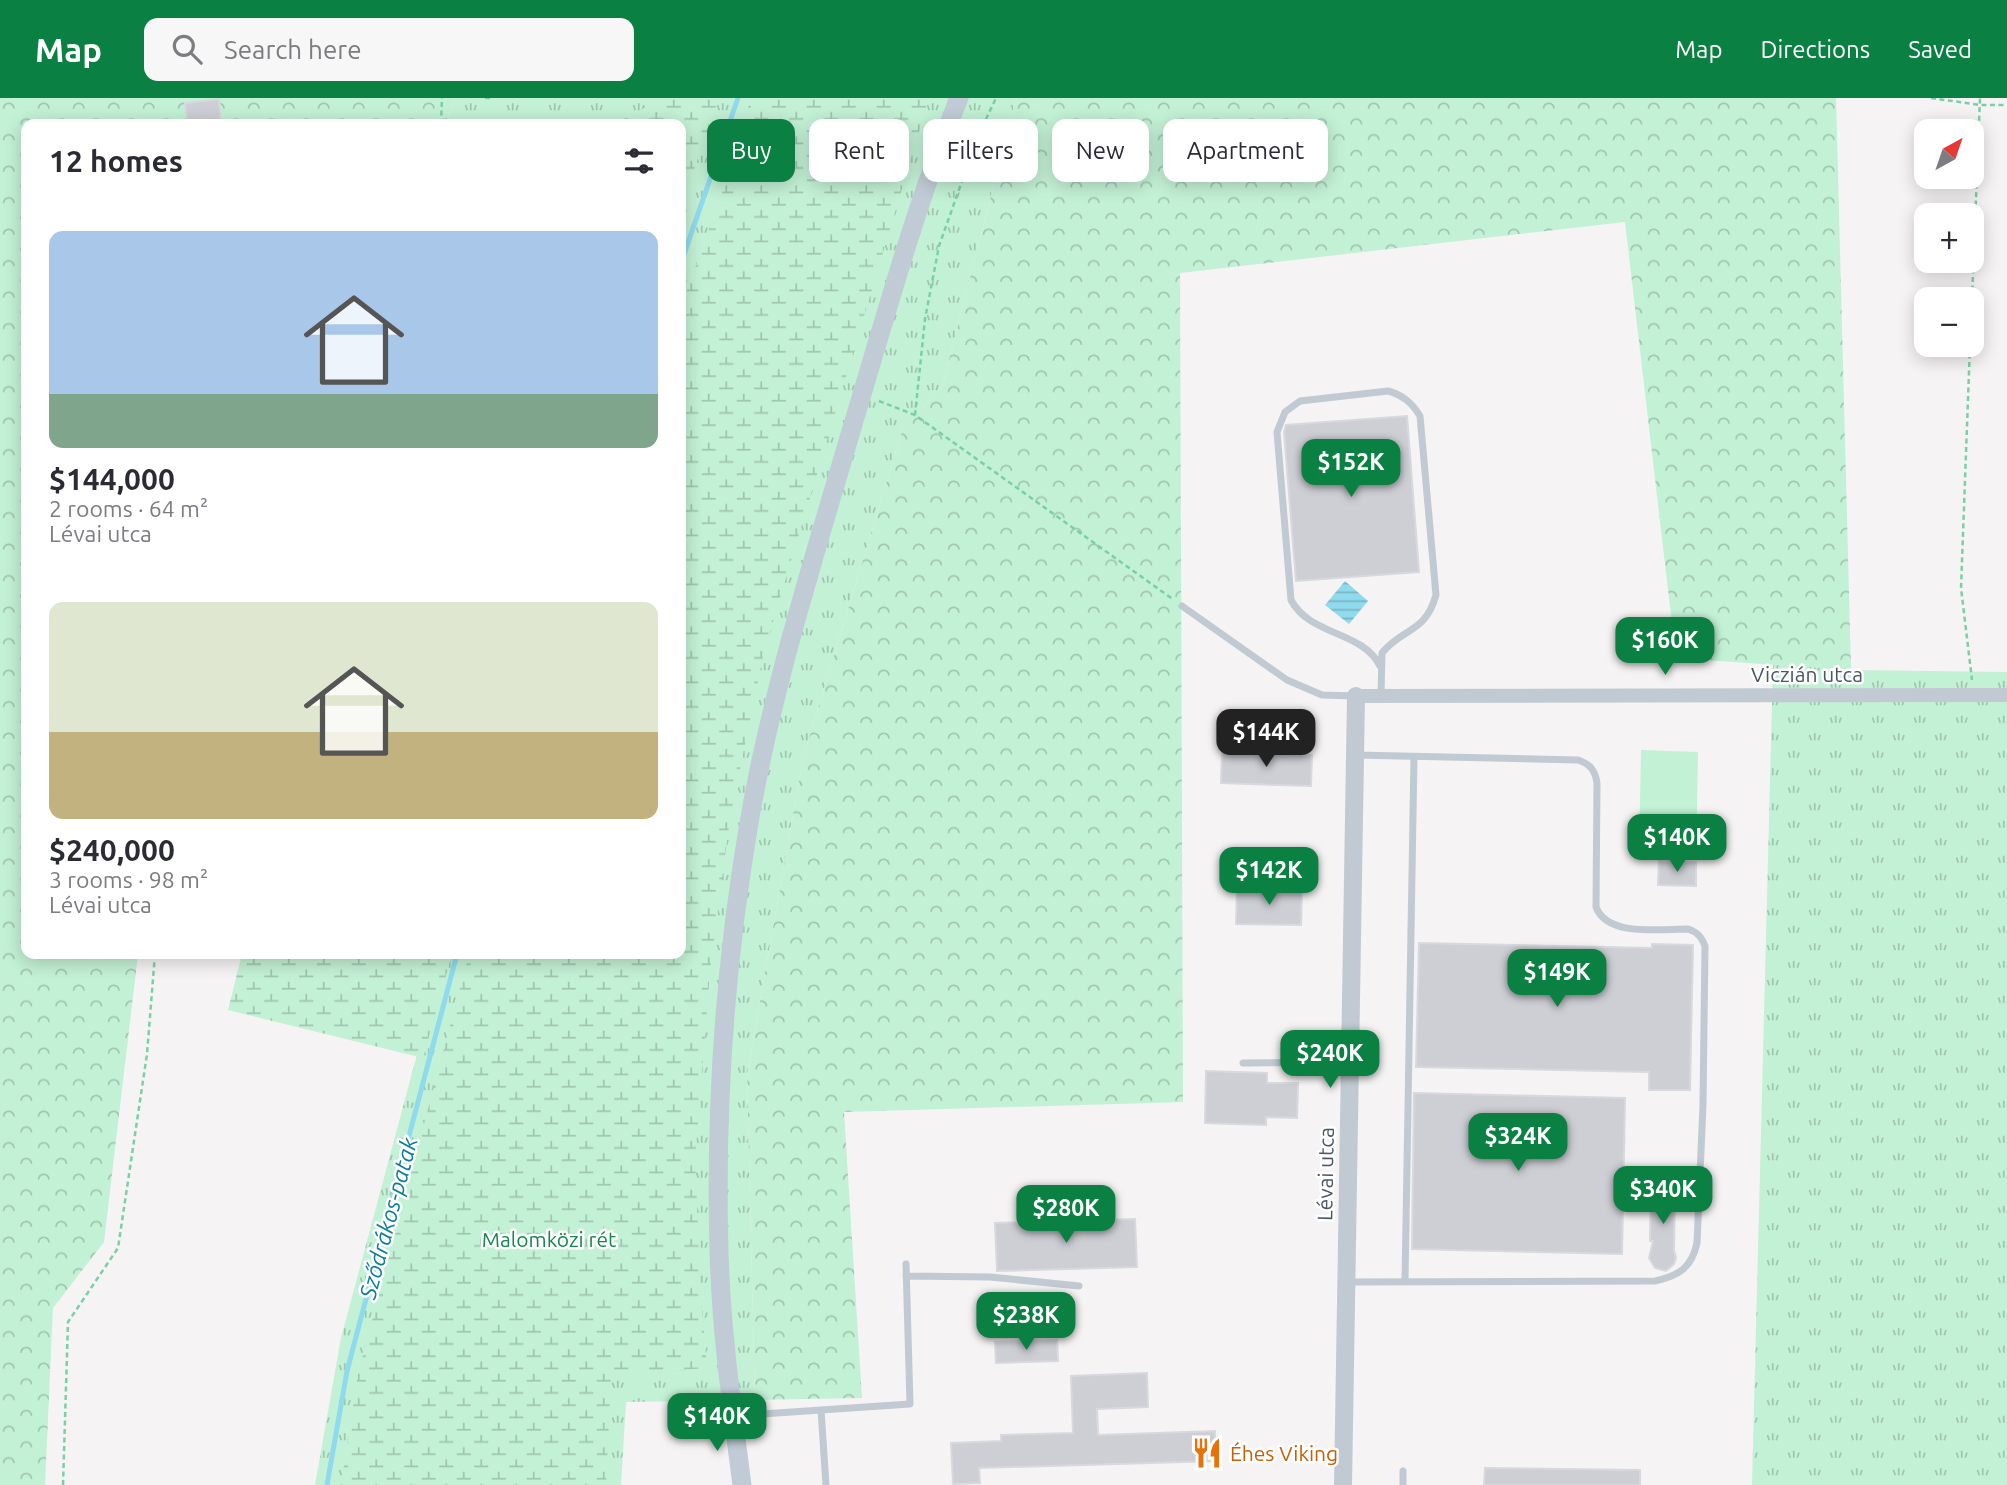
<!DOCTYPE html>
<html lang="en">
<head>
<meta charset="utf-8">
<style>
	:root { --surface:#fff; --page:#f7f7f7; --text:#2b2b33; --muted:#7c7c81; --accent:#0b8043 }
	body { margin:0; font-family:Ubuntu,sans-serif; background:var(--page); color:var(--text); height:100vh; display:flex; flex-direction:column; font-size:26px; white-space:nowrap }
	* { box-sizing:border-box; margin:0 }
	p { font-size:23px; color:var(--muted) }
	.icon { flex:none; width:38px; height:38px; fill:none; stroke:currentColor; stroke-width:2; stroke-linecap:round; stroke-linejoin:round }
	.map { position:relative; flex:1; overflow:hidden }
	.drawer { position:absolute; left:21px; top:21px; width:665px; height:840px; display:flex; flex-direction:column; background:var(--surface); border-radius:14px; box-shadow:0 4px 18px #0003 }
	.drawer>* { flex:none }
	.hud { position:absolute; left:707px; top:21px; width:665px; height:63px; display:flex; gap:14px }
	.needle { width:46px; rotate:40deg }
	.fabs { position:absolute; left:1914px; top:21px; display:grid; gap:14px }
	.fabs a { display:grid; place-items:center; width:70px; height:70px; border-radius:14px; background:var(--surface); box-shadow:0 4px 18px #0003; font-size:35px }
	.price { position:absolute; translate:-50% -60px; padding:0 16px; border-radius:14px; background:var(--accent); color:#fff; font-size:23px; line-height:46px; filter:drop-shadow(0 2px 4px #0008) }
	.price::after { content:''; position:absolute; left:50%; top:42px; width:21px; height:16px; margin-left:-10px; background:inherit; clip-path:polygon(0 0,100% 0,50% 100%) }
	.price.on { background:#222; color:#fff }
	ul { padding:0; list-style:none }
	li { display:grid; align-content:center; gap:14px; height:371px; padding:0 28px }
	li span { display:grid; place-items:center; height:217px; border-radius:14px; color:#555 }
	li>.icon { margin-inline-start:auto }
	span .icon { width:126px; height:126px; fill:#fffc; stroke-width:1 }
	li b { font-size:30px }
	h2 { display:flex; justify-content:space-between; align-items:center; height:84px; padding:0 28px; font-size:30px }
	.tag { padding:0 24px; border-radius:14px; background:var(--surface); box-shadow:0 4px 18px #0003; font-size:24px; line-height:63px }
	.tag.on { background:var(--accent); color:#fff }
	header { display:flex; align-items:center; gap:42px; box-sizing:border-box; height:98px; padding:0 35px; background:var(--accent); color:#fff }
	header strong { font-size:33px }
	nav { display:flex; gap:38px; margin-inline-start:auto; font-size:24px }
	.search { width:490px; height:63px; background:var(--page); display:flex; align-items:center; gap:18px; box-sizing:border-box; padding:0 24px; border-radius:14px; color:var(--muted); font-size:26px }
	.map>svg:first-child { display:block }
</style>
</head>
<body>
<header>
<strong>Map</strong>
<div class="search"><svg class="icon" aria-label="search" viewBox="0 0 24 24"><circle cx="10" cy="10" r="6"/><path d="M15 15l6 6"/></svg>Search here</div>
<nav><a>Map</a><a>Directions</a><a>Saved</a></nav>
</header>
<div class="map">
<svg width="2007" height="1387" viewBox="0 0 2007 1387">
	<defs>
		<pattern id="grass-tufts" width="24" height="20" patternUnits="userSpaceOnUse" patternTransform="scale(1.75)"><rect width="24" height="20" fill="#c3f1d5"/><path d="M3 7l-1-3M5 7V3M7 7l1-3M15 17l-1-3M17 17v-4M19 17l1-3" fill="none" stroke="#a0c6b0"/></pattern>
		<pattern id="forest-crowns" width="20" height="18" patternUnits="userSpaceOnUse" patternTransform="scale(1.75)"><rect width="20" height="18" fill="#c3f1d5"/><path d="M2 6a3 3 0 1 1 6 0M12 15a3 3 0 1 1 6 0" fill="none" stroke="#a0c6b0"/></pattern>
		<pattern id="wetland-marsh" width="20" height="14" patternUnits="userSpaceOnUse" patternTransform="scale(1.75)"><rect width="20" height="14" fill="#c3f1d5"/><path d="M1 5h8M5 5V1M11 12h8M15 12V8" fill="none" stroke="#a0c6b0"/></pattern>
		<pattern id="water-rules" width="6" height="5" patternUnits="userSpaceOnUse" patternTransform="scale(1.75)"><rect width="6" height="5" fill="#90daee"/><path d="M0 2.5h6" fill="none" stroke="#78b4c4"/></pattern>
	</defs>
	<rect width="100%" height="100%" fill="#f5f3f3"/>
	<!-- grass -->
	<path fill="url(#grass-tufts)" d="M 455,0 L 1016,0 L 942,289 L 903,330 L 803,660 L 747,977 L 755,1302 L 626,1304 L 621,1387 L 315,1387 L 341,1240 L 444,856 L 681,856 L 681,26 L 445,26 Z
		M 1773,566 L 1851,572 L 2007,574 L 2007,1387 L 1752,1387 Z"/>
	<!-- forest -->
	<path fill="url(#forest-crowns)" d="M 0,0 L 455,0 L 445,26 L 26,26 L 26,856 L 138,856 L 104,1144 L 53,1210 L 45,1387 L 0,1387 Z
		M 1016,0 L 1836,0 L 1851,572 L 1676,560 L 1625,124 L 1180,175 L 1183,1004 L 844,1014 L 862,1300 L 755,1302 L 747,977 L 803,660 L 903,330 L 942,289 Z"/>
	<!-- wetland -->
	<path fill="url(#wetland-marsh)" d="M 663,0 L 719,0 L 681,109 L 681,26 L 614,26 Z
		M 751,0 L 929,0 L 764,554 L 730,720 L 710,873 L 695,1061 L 701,1200 L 707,1270 L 611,1277 L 606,1387 L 341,1387 L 358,1276 L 469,856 L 681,856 L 681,209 L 723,92 Z
		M 242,856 L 452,856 L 423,960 L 228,912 Z"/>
	<!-- park -->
	<path fill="#c3f1d5" d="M 1641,652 L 1698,654 L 1696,760 L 1639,758 Z"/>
	<!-- water -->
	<path fill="url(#water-rules)" d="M 1345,483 L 1368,503 L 1349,526 L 1325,507 Z"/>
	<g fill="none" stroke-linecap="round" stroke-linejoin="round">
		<!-- stream -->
		<path stroke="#90daee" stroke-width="5" d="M 681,165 L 738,0
			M 327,1387 L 347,1273 L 457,856"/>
	</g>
	<!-- building -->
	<path fill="#cdcfd5" stroke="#d7d9de" stroke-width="2" d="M 219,1 L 221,23 L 187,26 L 185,5 Z
		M 1407,318 L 1419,474 L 1296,483 L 1284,334 L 1286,327 Z
		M 1222,654 L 1312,657 L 1311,688 L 1221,685 Z
		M 1659,763 L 1696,764 L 1696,788 L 1658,787 Z
		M 1237,790 L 1302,792 L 1301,827 L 1236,826 Z
		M 1419,845 L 1652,850 L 1652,846 L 1693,847 L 1690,992 L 1649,992 L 1649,974 L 1416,969 Z
		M 1206,973 L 1267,975 L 1267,985 L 1298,985 L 1297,1020 L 1266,1019 L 1266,1027 L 1205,1025 Z
		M 1414,995 L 1625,1000 L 1622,1156 L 1412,1151 Z
		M 1651,1085 L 1675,1086 L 1674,1152 L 1676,1160 L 1674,1166 L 1666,1173 L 1655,1170 L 1649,1160 L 1653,1143 L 1650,1143 Z
		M 1135,1121 L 1137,1169 L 997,1173 L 995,1125 Z
		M 1057,1242 L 1058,1263 L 996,1265 L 995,1244 Z
		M 1147,1275 L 1148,1309 L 1097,1311 L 1098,1337 L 1215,1333 L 1216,1363 L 979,1370 L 980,1385 L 953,1386 L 951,1345 L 1001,1343 L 1001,1337 L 1073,1335 L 1071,1278 Z
		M 1485,1370 L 1640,1372 L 1640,1387 L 1484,1387 Z"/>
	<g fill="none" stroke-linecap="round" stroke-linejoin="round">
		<!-- path -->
		<path stroke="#7ad0a6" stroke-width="2.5" stroke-dasharray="5 3.5" stroke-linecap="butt" d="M 485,0 L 490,0
			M 1931,0 L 1980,7 L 2007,7
			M 441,26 L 442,0
			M 1972,201 L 1980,0
			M 1970,247 L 1961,490 L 1972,582
			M 879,303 L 915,317 L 1174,502
			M 915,317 L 925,221 L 939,148 L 978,38 L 996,0
			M 63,1387 L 68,1224 L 118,1150 L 147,956 L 155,856"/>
		<!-- service -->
		<path stroke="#c1cad2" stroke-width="7" d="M 1182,508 L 1287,582 L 1322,597 L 1355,598
			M 1380,568 C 1363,533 1310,538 1291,502 L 1277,334 L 1285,314 L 1300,303 L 1388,293 C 1403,297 1412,305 1420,318 L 1436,497 C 1425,536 1403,529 1382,555 L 1381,597
			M 1243,965 L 1349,964
			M 906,1178 L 990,1179 L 1079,1188
			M 1405,1183 L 1414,659
			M 1349,1184 L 1655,1183 C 1679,1178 1692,1169 1697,1145 L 1703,1007 L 1705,848 C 1701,838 1697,834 1688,831 C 1660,831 1607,839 1596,809 L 1597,685 C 1595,672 1590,666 1578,662 L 1355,657
			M 821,1312 L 910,1306 L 906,1166
			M 733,1318 L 821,1312 L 826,1387
			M 1403,1387 L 1403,1373"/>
		<!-- minor -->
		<path stroke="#c1cad2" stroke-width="14" d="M 1356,598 L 2007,597"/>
		<!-- tertiary -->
		<path stroke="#c1cad2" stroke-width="18" d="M 1343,1387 L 1356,598"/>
		<!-- secondary -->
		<path stroke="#c1cbd6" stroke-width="19" d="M 742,1387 C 732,1310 721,1231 719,1153 C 715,1007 725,863 750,719 C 773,588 814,460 851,333 C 885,221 915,108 959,0"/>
	</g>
	<!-- icons -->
	<defs>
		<g id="restaurant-bare" transform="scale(2.415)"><path d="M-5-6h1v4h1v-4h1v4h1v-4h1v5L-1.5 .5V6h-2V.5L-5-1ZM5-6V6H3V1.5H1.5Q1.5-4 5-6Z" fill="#e8710a" stroke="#fff" stroke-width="2.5" paint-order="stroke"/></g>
	</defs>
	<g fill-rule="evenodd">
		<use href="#restaurant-bare" x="1207" y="1355"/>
	</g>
	<g text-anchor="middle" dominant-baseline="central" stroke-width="5" stroke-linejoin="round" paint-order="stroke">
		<!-- street labels -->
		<g font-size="21" fill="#4a5661" stroke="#fff">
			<text x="1807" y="576">Viczián utca</text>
			<text transform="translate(1325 1076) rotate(-89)">Lévai utca</text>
		</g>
		<!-- park labels -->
		<g font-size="21" fill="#17864f" stroke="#fff">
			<text x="549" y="1141">Malomközi rét</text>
		</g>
		<!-- food labels -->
		<g font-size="21" fill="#c56008" stroke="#fff" text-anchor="start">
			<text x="1230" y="1355">Éhes Viking</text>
		</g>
		<!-- water labels -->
		<g font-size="23" font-style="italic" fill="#0c7c9b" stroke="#fff">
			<text transform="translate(388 1120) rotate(-75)">Sződrákos-patak</text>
		</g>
	</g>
</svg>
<div class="fabs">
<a><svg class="needle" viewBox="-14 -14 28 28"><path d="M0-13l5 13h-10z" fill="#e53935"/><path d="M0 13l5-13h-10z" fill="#7c7c81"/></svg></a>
<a>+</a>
<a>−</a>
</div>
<b class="price" style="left:1351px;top:401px">$152K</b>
<b class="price" style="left:1665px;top:579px">$160K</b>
<b class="price on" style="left:1266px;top:671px">$144K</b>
<b class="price" style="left:1677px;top:776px">$140K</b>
<b class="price" style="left:1269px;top:809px">$142K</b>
<b class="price" style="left:1557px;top:911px">$149K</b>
<b class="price" style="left:1330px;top:992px">$240K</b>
<b class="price" style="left:1518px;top:1075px">$324K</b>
<b class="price" style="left:1663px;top:1128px">$340K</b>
<b class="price" style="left:1066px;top:1147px">$280K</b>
<b class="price" style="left:1026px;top:1254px">$238K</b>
<b class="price" style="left:717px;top:1355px">$140K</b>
<div class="hud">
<a class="tag on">Buy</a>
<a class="tag">Rent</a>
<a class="tag">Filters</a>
<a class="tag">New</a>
<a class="tag">Apartment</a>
</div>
<section class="drawer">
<h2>12 homes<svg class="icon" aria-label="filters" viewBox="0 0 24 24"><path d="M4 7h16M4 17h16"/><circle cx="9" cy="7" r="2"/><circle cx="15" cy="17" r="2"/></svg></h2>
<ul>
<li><span style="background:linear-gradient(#a9c7e8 75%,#7fa58c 0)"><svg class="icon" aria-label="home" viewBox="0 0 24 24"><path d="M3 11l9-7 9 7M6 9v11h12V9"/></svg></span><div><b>$144,000</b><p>2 rooms · 64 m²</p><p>Lévai utca</p></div></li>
<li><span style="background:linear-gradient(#dfe7d0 60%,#c2b280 0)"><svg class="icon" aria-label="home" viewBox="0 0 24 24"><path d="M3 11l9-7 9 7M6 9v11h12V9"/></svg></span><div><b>$240,000</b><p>3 rooms · 98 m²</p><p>Lévai utca</p></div></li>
</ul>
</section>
</div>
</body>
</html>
